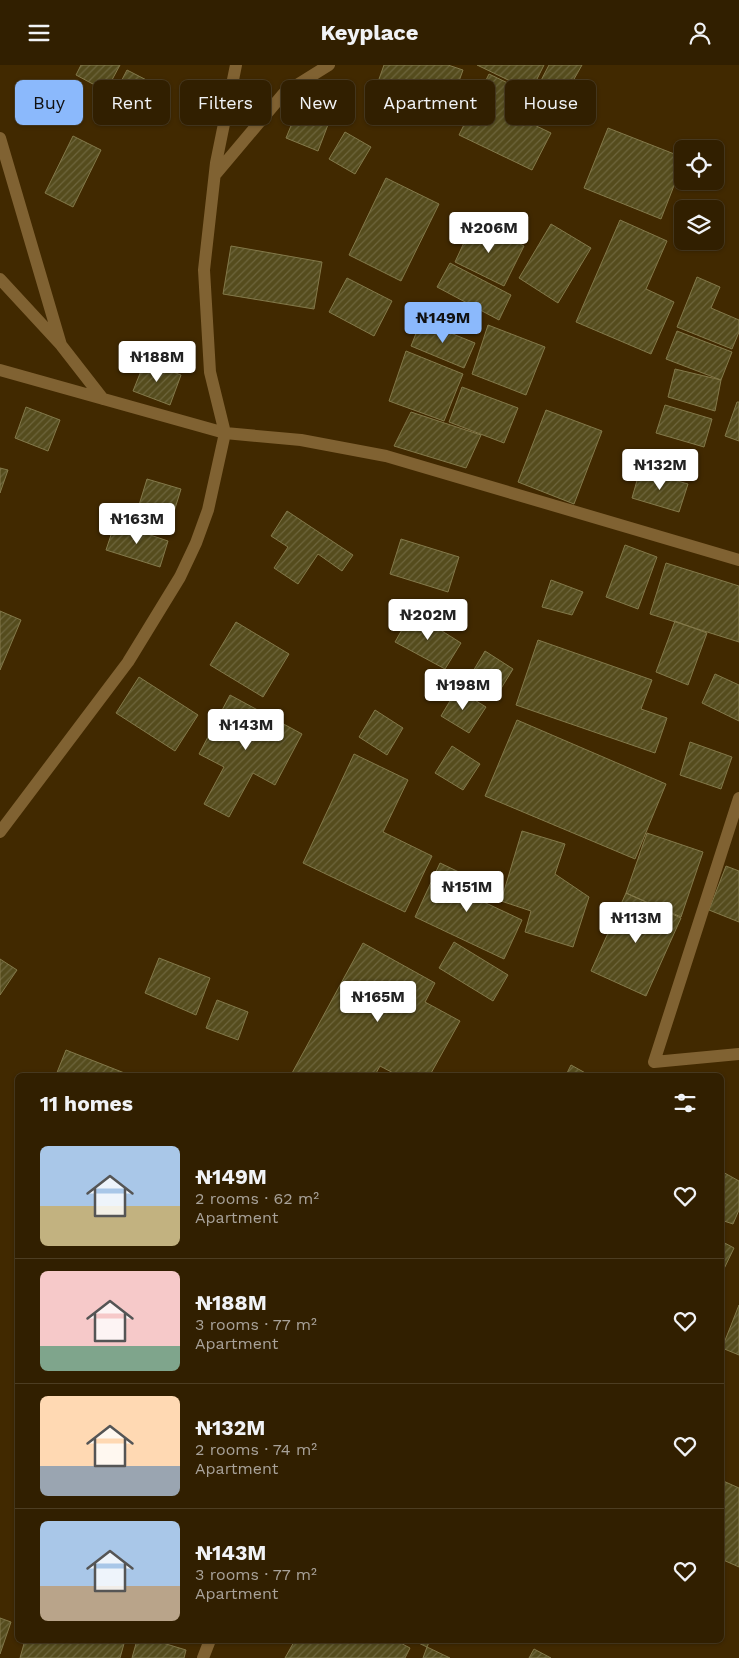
<!DOCTYPE html>
<html lang="en">
<head>
<meta charset="utf-8">
<style>
	:root { --surface:#311f00; --page:#39270a; --text:#f1f3f6; --muted:#a8a299; --line:#4c3d22; --accent:#8bb9fc }
	body { margin:0; font-family:"Work Sans",sans-serif; background:var(--page); color:var(--text); height:100vh; display:flex; flex-direction:column; font-size:19px; white-space:nowrap }
	* { box-sizing:border-box; margin:0 }
	p { font-size:16px; color:var(--muted) }
	.icon { flex:none; width:28px; height:28px; fill:none; stroke:currentColor; stroke-width:2; stroke-linecap:round; stroke-linejoin:round }
	.map { position:relative; flex:1; overflow:hidden }
	.sheet { position:absolute; left:15px; top:1008px; width:709px; height:570px; display:flex; flex-direction:column; background:var(--surface); border-radius:8px; box-shadow:0 1px 4px #0004,0 0 0 1px var(--line) }
	.sheet>* { flex:none }
	.top-card { position:absolute; left:15px; top:15px; width:710px; height:45px; display:flex; gap:10px }
	.fabs { position:absolute; left:674px; top:75px; display:grid; gap:10px }
	.fabs a { display:grid; place-items:center; width:50px; height:50px; border-radius:8px; background:var(--surface); box-shadow:0 1px 4px #0004,0 0 0 1px var(--line); font-size:25px }
	.price { position:absolute; translate:-50% -42px; padding:0 11px; border-radius:5px; background:#fff; color:#222; font-size:16px; line-height:32px; filter:drop-shadow(0 1px 2px #0008) }
	.price::after { content:''; position:absolute; left:50%; top:30px; width:15px; height:11px; margin-left:-8px; background:inherit; clip-path:polygon(0 0,100% 0,50% 100%) }
	.price.on { background:var(--accent); color:#111 }
	ul { padding:0; list-style:none }
	li { display:flex; align-items:center; gap:15px; height:125px; padding:0 25px }
	li+li { border-top:1px solid var(--line) }
	li span { display:grid; place-items:center; flex:none; width:140px; height:100px; border-radius:8px; color:#555 }
	li>.icon { margin-inline-start:auto }
	span .icon { width:60px; height:60px; fill:#fffc; stroke-width:1 }
	li b { font-size:21px }
	h2 { display:flex; justify-content:space-between; align-items:center; height:60px; padding:0 25px; font-size:21px }
	.chip { padding:0 18px; border-radius:8px; background:var(--surface); box-shadow:0 1px 4px #0004,0 0 0 1px var(--line); font-size:18px; line-height:45px }
	.chip.on { background:var(--accent); color:#111 }
	header { display:flex; justify-content:space-between; align-items:center; height:65px; padding:0 25px; background:var(--surface); font-size:22px; font-weight:700 }
	.map>svg:first-child { display:block }
</style>
</head>
<body>
<header><svg class="icon" aria-label="menu" viewBox="0 0 24 24"><path d="M4 6h16M4 12h16M4 18h16"/></svg>Keyplace<svg class="icon" aria-label="person" viewBox="0 0 24 24"><circle cx="12" cy="8" r="4"/><path d="M4 21q1-7 8-7t8 7"/></svg></header>
<div class="map">
<svg width="739" height="1593" viewBox="0 0 739 1593">
	<defs>
		<pattern id="building-hatch" width="6" height="6" patternUnits="userSpaceOnUse" patternTransform="scale(1.25)"><rect width="6" height="6" fill="#554c1d"/><path d="M-1 1l2-2M0 6l6-6M5 7l2-2" fill="none" stroke="#6e663d"/></pattern>
	</defs>
	<rect width="100%" height="100%" fill="#412900"/>
	<!-- building -->
	<path fill="url(#building-hatch)" stroke="#83794a" d="M 81,0 L 120,0 L 106,26 L 76,10 Z
		M 384,0 L 448,0 L 463,5 L 450,41 L 416,29 L 410,47 L 372,34 Z
		M 477,0 L 544,0 L 531,26 Z
		M 549,0 L 582,0 L 560,39 L 536,25 Z
		M 127,5 L 166,25 L 152,54 L 112,34 Z
		M 489,9 L 535,31 L 524,55 L 551,68 L 532,105 L 459,70 Z
		M 306,24 L 337,36 L 318,86 L 286,73 Z
		M 608,63 L 682,92 L 682,100 L 661,154 L 584,123 Z
		M 345,67 L 371,82 L 355,109 L 329,94 Z
		M 73,71 L 101,85 L 73,142 L 45,128 Z
		M 386,113 L 439,139 L 401,216 L 349,190 Z
		M 620,155 L 667,176 L 646,224 L 674,237 L 651,289 L 576,257 Z
		M 474,156 L 524,181 L 504,221 L 455,197 Z
		M 551,159 L 591,183 L 558,238 L 519,213 Z
		M 231,181 L 322,197 L 314,244 L 223,229 Z
		M 450,198 L 511,230 L 499,255 L 437,222 Z
		M 697,212 L 720,222 L 711,243 L 739,255 L 739,267 L 732,284 L 677,262 Z
		M 347,213 L 392,236 L 374,271 L 329,247 Z
		M 421,256 L 475,278 L 464,303 L 411,281 Z
		M 488,260 L 545,282 L 526,330 L 472,309 Z
		M 677,266 L 732,287 L 721,315 L 666,294 Z
		M 406,286 L 463,309 L 444,356 L 389,336 Z
		M 145,296 L 181,310 L 170,340 L 133,326 Z
		M 675,304 L 721,315 L 715,346 L 668,332 Z
		M 462,322 L 518,343 L 504,378 L 449,357 Z
		M 737,337 L 739,337 L 739,376 L 725,371 Z
		M 665,340 L 712,354 L 704,382 L 656,368 Z
		M 26,342 L 60,355 L 48,386 L 15,373 Z
		M 546,345 L 602,366 L 574,439 L 518,417 Z
		M 411,347 L 481,370 L 466,403 L 394,381 Z
		M 0,403 L 8,405 L 0,428 Z
		M 640,405 L 688,419 L 679,447 L 632,433 Z
		M 147,414 L 181,424 L 173,450 L 139,440 Z
		M 287,446 L 353,490 L 342,506 L 318,489 L 298,519 L 274,503 L 288,482 L 271,471 Z
		M 115,458 L 168,476 L 160,502 L 106,485 Z
		M 401,474 L 459,492 L 448,527 L 390,509 Z
		M 625,480 L 657,492 L 638,544 L 606,532 Z
		M 666,498 L 739,521 L 739,577 L 650,549 Z
		M 551,515 L 583,527 L 572,550 L 542,542 Z
		M 0,546 L 21,555 L 0,605 Z
		M 412,547 L 461,578 L 445,604 L 395,577 Z
		M 675,556 L 707,568 L 688,620 L 656,607 Z
		M 236,557 L 289,589 L 263,632 L 210,600 Z
		M 538,575 L 652,615 L 641,644 L 667,653 L 655,688 L 516,640 Z
		M 485,586 L 513,604 L 497,630 L 469,613 Z
		M 715,609 L 739,620 L 739,656 L 702,638 Z
		M 139,612 L 198,650 L 175,686 L 116,648 Z
		M 457,624 L 486,642 L 469,668 L 441,651 Z
		M 230,630 L 302,669 L 275,720 L 253,708 L 229,752 L 204,739 L 224,702 L 199,689 Z
		M 375,645 L 403,663 L 387,690 L 359,672 Z
		M 517,655 L 666,719 L 635,794 L 485,731 Z
		M 690,677 L 732,692 L 721,724 L 680,710 Z
		M 452,681 L 480,699 L 463,725 L 435,708 Z
		M 354,689 L 408,715 L 383,767 L 432,791 L 405,847 L 303,798 Z
		M 522,766 L 565,779 L 555,809 L 589,832 L 573,882 L 525,867 L 531,846 L 501,836 Z
		M 647,768 L 703,787 L 681,852 L 626,828 Z
		M 440,798 L 480,817 L 473,832 L 522,855 L 504,894 L 415,852 Z
		M 726,801 L 739,806 L 739,857 L 709,845 Z
		M 626,828 L 681,853 L 646,931 L 591,906 Z
		M 454,877 L 508,910 L 493,936 L 439,903 Z
		M 363,878 L 435,918 L 425,937 L 460,956 L 430,1010 L 397,1010 L 380,1001 L 375,1010 L 291,1010 Z
		M 159,893 L 210,913 L 196,950 L 145,928 Z
		M 0,894 L 17,905 L 0,930 Z
		M 217,935 L 248,947 L 238,975 L 206,963 Z
		M 66,985 L 127,1009 L 126,1010 L 56,1010 Z
		M 571,1000 L 589,1010 L 566,1010 Z
		M 721,1106 L 739,1116 L 739,1145 L 733,1159 L 721,1155 Z
		M 721,1176 L 734,1183 L 721,1210 Z
		M 739,1240 L 739,1290 L 722,1283 Z
		M 721,1415 L 739,1423 L 739,1502 L 721,1494 Z
		M 0,1553 L 11,1557 L 0,1589 Z
		M 25,1575 L 125,1575 L 120,1593 L 20,1593 Z
		M 137,1575 L 153,1575 L 186,1585 L 184,1593 L 132,1593 Z
		M 295,1575 L 395,1575 L 410,1583 L 405,1593 L 285,1593 Z
		M 412,1575 L 430,1575 L 427,1582 Z
		M 427,1582 L 450,1593 L 423,1593 Z
		M 534,1584 L 551,1593 L 529,1593 Z"/>
	<g fill="none" stroke-linecap="round" stroke-linejoin="round">
		<!-- minor -->
		<path stroke="#806232" stroke-width="12" d="M 0,73 L 61,280
			M 215,110 L 284,28 L 329,0
			M 0,214 L 61,280 L 103,334
			M 0,305 L 225,368 L 301,375 L 386,391 L 739,495
			M 739,733 L 654,997 L 739,989
			M 0,767 L 128,597 L 180,512 L 196,478 L 208,445 L 225,368 L 210,307 L 204,205 L 216,98 L 236,0
			M 203,1593 L 210,1575"/>
	</g>
</svg>
<div class="fabs">
<a><svg class="icon" aria-label="locate" viewBox="0 0 24 24"><circle cx="12" cy="12" r="6"/><path d="M12 2v4M12 18v4M2 12h4M18 12h4"/></svg></a>
<a><svg class="icon" aria-label="layers" viewBox="0 0 24 24"><path d="M12 4l9 5-9 5-9-5zM3 14l9 5 9-5"/></svg></a>
</div>
<b class="price" style="left:489px;top:189px">₦206M</b>
<b class="price on" style="left:443px;top:279px">₦149M</b>
<b class="price" style="left:157px;top:318px">₦188M</b>
<b class="price" style="left:660px;top:426px">₦132M</b>
<b class="price" style="left:137px;top:480px">₦163M</b>
<b class="price" style="left:428px;top:576px">₦202M</b>
<b class="price" style="left:463px;top:646px">₦198M</b>
<b class="price" style="left:246px;top:686px">₦143M</b>
<b class="price" style="left:467px;top:848px">₦151M</b>
<b class="price" style="left:636px;top:879px">₦113M</b>
<b class="price" style="left:378px;top:958px">₦165M</b>
<div class="top-card">
<a class="chip on">Buy</a>
<a class="chip">Rent</a>
<a class="chip">Filters</a>
<a class="chip">New</a>
<a class="chip">Apartment</a>
<a class="chip">House</a>
</div>
<section class="sheet">
<h2>11 homes<svg class="icon" aria-label="filters" viewBox="0 0 24 24"><path d="M4 7h16M4 17h16"/><circle cx="9" cy="7" r="2"/><circle cx="15" cy="17" r="2"/></svg></h2>
<ul>
<li><span style="background:linear-gradient(#a9c7e8 60%,#c2b280 0)"><svg class="icon" aria-label="home" viewBox="0 0 24 24"><path d="M3 11l9-7 9 7M6 9v11h12V9"/></svg></span><div><b>₦149M</b><p>2 rooms · 62 m²</p><p>Apartment</p></div><svg class="icon" aria-label="heart" viewBox="0 0 24 24"><path d="M12 20l-8-8c-3-5 5-10 8-4 3-6 11-1 8 4z"/></svg></li>
<li><span style="background:linear-gradient(#f6c9c9 75%,#7fa58c 0)"><svg class="icon" aria-label="home" viewBox="0 0 24 24"><path d="M3 11l9-7 9 7M6 9v11h12V9"/></svg></span><div><b>₦188M</b><p>3 rooms · 77 m²</p><p>Apartment</p></div><svg class="icon" aria-label="heart" viewBox="0 0 24 24"><path d="M12 20l-8-8c-3-5 5-10 8-4 3-6 11-1 8 4z"/></svg></li>
<li><span style="background:linear-gradient(#ffd9b3 70%,#9aa5b1 0)"><svg class="icon" aria-label="home" viewBox="0 0 24 24"><path d="M3 11l9-7 9 7M6 9v11h12V9"/></svg></span><div><b>₦132M</b><p>2 rooms · 74 m²</p><p>Apartment</p></div><svg class="icon" aria-label="heart" viewBox="0 0 24 24"><path d="M12 20l-8-8c-3-5 5-10 8-4 3-6 11-1 8 4z"/></svg></li>
<li><span style="background:linear-gradient(#a9c7e8 65%,#b9a48a 0)"><svg class="icon" aria-label="home" viewBox="0 0 24 24"><path d="M3 11l9-7 9 7M6 9v11h12V9"/></svg></span><div><b>₦143M</b><p>3 rooms · 77 m²</p><p>Apartment</p></div><svg class="icon" aria-label="heart" viewBox="0 0 24 24"><path d="M12 20l-8-8c-3-5 5-10 8-4 3-6 11-1 8 4z"/></svg></li>
</ul>
</section>
</div>
</body>
</html>
